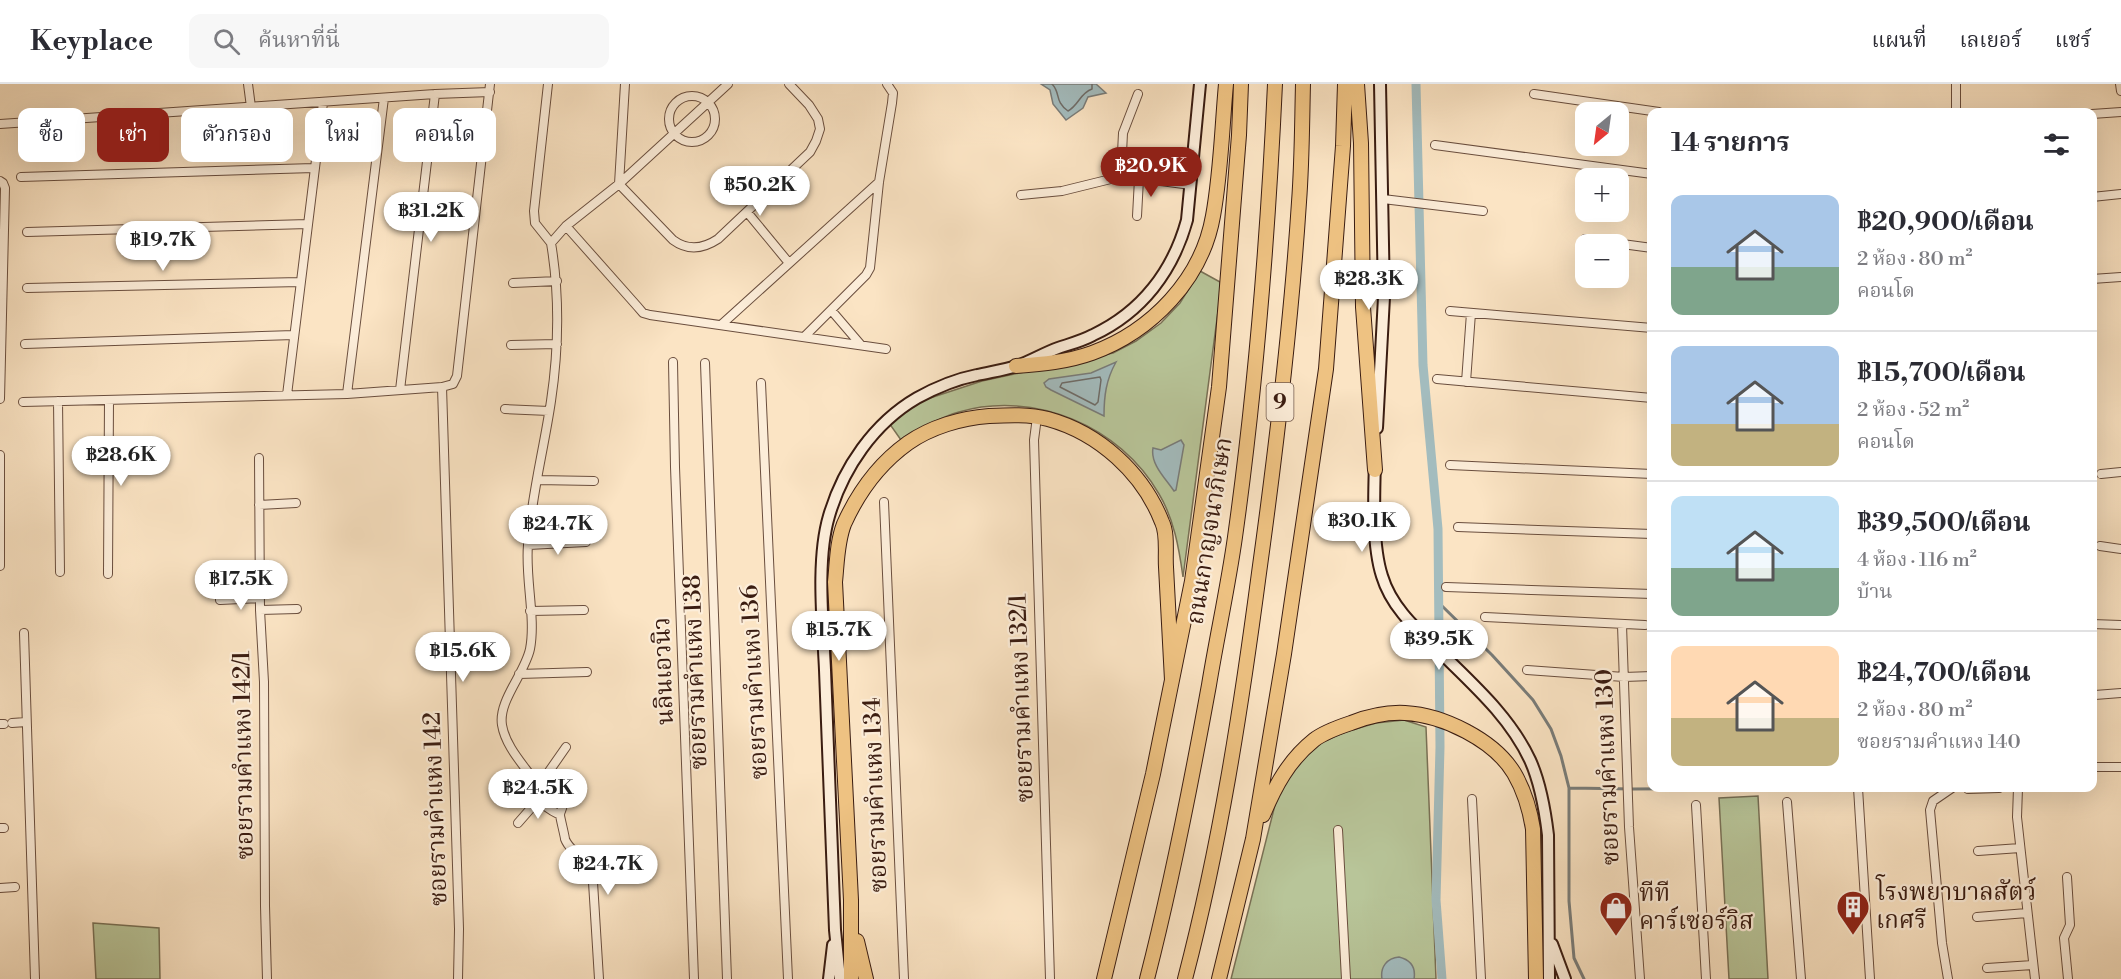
<!DOCTYPE html>
<html lang="th">
<head>
<meta charset="utf-8">
<style>
	:root { --surface:#fff; --page:#f7f7f7; --text:#2b2b33; --muted:#7c7c81; --line:#e1e1e2; --accent:#8f2418 }
	body { margin:0; font-family:"Libre Bodoni","Noto Serif Thai",serif; background:var(--page); color:var(--text); height:100vh; display:flex; flex-direction:column; font-size:22px; white-space:nowrap }
	* { box-sizing:border-box; margin:0 }
	p { font-size:20px; color:var(--muted) }
	.icon { flex:none; width:33px; height:33px; fill:none; stroke:currentColor; stroke-width:2; stroke-linecap:round; stroke-linejoin:round }
	.map { position:relative; flex:1; overflow:hidden }
	.sheet { position:absolute; left:1647px; top:24px; width:450px; height:684px; display:flex; flex-direction:column; background:var(--surface); border-radius:12px; box-shadow:0 6px 24px #0002 }
	.sheet>* { flex:none }
	.guide { position:absolute; left:18px; top:24px; width:570px; height:54px; display:flex; gap:12px }
	.needle { width:39px; rotate:209deg }
	.tools { position:absolute; left:1575px; top:18px; display:grid; gap:12px }
	.tools a { display:grid; place-items:center; width:54px; height:54px; border-radius:12px; background:var(--surface); box-shadow:0 6px 24px #0002; font-size:30px }
	.price { position:absolute; translate:-50% -51px; padding:0 14px; border-radius:21px; background:#fff; color:#222; font-size:20px; line-height:39px; filter:drop-shadow(0 2px 3px #0008) }
	.price::after { content:''; position:absolute; left:50%; top:36px; width:18px; height:14px; margin-left:-9px; background:inherit; clip-path:polygon(0 0,100% 0,50% 100%) }
	.price.selected { background:var(--accent); color:#fff }
	ul { padding:0; list-style:none }
	li { display:flex; align-items:center; gap:18px; height:150px; padding:0 24px }
	li+li { border-top:2px solid var(--line) }
	li span { display:grid; place-items:center; flex:none; width:168px; height:120px; border-radius:12px; color:#555 }
	li>.icon { margin-inline-start:auto }
	span .icon { width:72px; height:72px; fill:#fffc; stroke-width:1 }
	li b { font-size:26px }
	h2 { display:flex; justify-content:space-between; align-items:center; height:72px; padding:0 24px; font-size:26px }
	.pill { padding:0 21px; border-radius:12px; background:var(--surface); box-shadow:0 6px 24px #0002; font-size:21px; line-height:54px }
	.pill.selected { background:var(--accent); color:#fff }
	header { display:flex; align-items:center; gap:36px; box-sizing:border-box; height:84px; padding:0 30px; background:var(--surface); border-bottom:2px solid var(--line) }
	header strong { font-size:28px }
	nav { display:flex; gap:33px; margin-inline-start:auto; font-size:21px }
	.search { width:420px; height:54px; background:var(--page); display:flex; align-items:center; gap:15px; box-sizing:border-box; padding:0 21px; border-radius:12px; color:var(--muted); font-size:22px }
	.map>svg:first-child { display:block }
</style>
</head>
<body>
<header>
<strong>Keyplace</strong>
<div class="search"><svg class="icon" aria-label="search" viewBox="0 0 24 24"><circle cx="10" cy="10" r="6"/><path d="M15 15l6 6"/></svg>ค้นหาที่นี่</div>
<nav><a>แผนที่</a><a>เลเยอร์</a><a>แชร์</a></nav>
</header>
<div class="map">
<svg width="2121" height="895" viewBox="0 0 2121 895">
	<rect width="100%" height="100%" fill="#fbe4c4"/>
	<filter id="stains"><feTurbulence type="fractalNoise" baseFrequency=".00333" numOctaves="4"/><feColorMatrix values="0 0 0 0 .2 0 0 0 0 .09 0 0 0 0 .02 0 0 0 .5 -.17"/></filter>
	<radialGradient id="worn" r=".72"><stop offset=".6" stop-color="#630" stop-opacity="0"/><stop offset="1" stop-color="#630" stop-opacity=".3"/></radialGradient>
	<!-- green -->
	<path fill="#b8c599" stroke="#797055" stroke-width="1.5" d="M 1200,187 L 1220,198 L 1220,212 L 1183,493 C 1179,464 1174,435 1159,410 C 1120,342 1034,306 959,328 C 938,334 919,345 901,356 L 889,339 L 921,317 L 982,297 L 1113,269 L 1136,257 L 1161,239 L 1180,219 Z
		M 1404,636 L 1426,643 L 1436,895 L 1231,895 L 1277,713 L 1296,682 L 1320,659 L 1345,648 L 1376,639 Z
		M 1758,712 L 1768,895 L 1729,895 L 1719,714 Z
		M 93,839 L 159,844 L 160,895 L 96,895 Z"/>
	<!-- water -->
	<path fill="#a3bcbe" stroke="#797c79" stroke-width="1.5" d="M 1041,0 L 1096,0 L 1106,9 L 1088,13 L 1083,24 L 1066,36 L 1053,20 L 1050,6 Z
		M 1116,278 C 1106,296 1104,312 1104,332 L 1051,306 L 1046,303 L 1044,299 L 1049,295 L 1091,289 Z
		M 1181,356 L 1184,361 L 1176,406 L 1174,407 C 1166,395 1150,380 1153,364 L 1161,366 Z
		M 1399,873 C 1411,876 1416,883 1414,895 L 1382,895 C 1380,883 1387,874 1399,873 Z"/>
	<g fill="none" stroke-linecap="round" stroke-linejoin="round">
		<!-- shore -->
		<path stroke="#6e6c68" stroke-width="1.5" d="M 1052,0 C 1061,9 1054,17 1068,27 C 1079,21 1080,9 1092,5 L 1092,0
			M 1100,293 L 1101,296 L 1098,318 L 1095,321 L 1060,303 L 1062,299 Z"/>
		<!-- stream -->
		<path stroke="#797c79" stroke-width="3" d="M 1439,519 L 1492,571 L 1533,616 L 1551,645 L 1561,672 L 1569,704 L 1569,817 L 1574,874 L 1584,895
			M 1570,704 L 1634,705 L 1757,704"/>
		<!-- canal -->
		<path stroke="#a3bcbe" stroke-width="9" d="M 1416,0 L 1423,281 L 1438,445 L 1440,663 L 1436,816 L 1442,895"/>
		<!-- minor casing -->
		<g stroke="#6a4e3e" stroke-width="10">
			<path id="minor" d="M 248,0 L 251,23
				M 548,0 L 534,127 L 535,139 L 551,159
				M 625,0 L 619,100 L 673,156 C 688,167 703,165 718,155 L 810,68 L 816,57 L 820,45 L 818,35 L 809,21 L 789,0
				M 2120,0 L 2121,7
				M 1534,10 L 1659,28
				M669 35a23 23 0 1 1 46 0a23 23 0 1 1-46 0Z
				M 1956,28 L 1956,0
				M 2092,30 L 2121,28
				M 0,40 L 435,10 L 490,8
				M 1435,61 L 1652,90
				M 1123,92 L 1122,69 L 1123,49 L 1138,10
				M 21,93 L 314,84
				M 0,97 L 3,99 L 5,104 L 0,315
				M 1021,111 L 1062,107 L 1123,92 L 1191,101
				M 2092,113 L 2121,110
				M 1383,115 L 1483,127
				M 747,128 L 789,179
				M 1137,132 L 1139,95
				M 566,142 L 637,222 L 643,229 L 650,231 L 886,265
				M 27,148 L 308,140
				M 1585,155 L 1652,164
				M 2092,195 L 2121,193
				M 513,199 L 557,197
				M 27,204 L 300,198
				M 831,226 L 861,261
				M 1450,227 L 1652,244
				M 721,241 L 879,98
				M 804,253 L 866,191 L 870,184 L 879,98 L 892,19 L 893,9 L 887,0
				M 25,260 L 294,251
				M 511,261 L 557,260
				M 673,278 L 675,383 L 694,895
				M 705,279 L 727,895
				M 1437,295 L 1652,314
				M 1466,298 L 1471,229
				M 761,299 L 788,895
				M 442,303 L 459,845 L 458,895
				M 400,306 L 435,10
				M 347,310 L 384,14
				M 287,311 L 323,19
				M 58,317 L 60,488
				M 23,318 L 347,310 L 442,303 L 453,300 L 457,292 L 490,0
				M 505,325 L 549,327
				M 1037,333 L 1034,356 L 1050,895
				M 0,371 L 0,482
				M 259,374 L 260,526 L 264,598 L 265,822 L 267,895
				M 1450,381 L 1652,390
				M 2101,390 L 2121,388
				M 537,396 L 594,397
				M 884,418 L 904,895
				M 259,421 L 296,419
				M 1458,443 L 1652,450
				M 528,461 L 586,458
				M 2100,462 L 2121,465
				M 108,490 L 109,316
				M 1446,503 L 1652,510
				M 220,516 L 260,514
				M 260,526 L 297,525
				M 530,527 L 584,526
				M 1485,533 L 1645,541
				M 2092,540 L 2121,541
				M 1622,541 L 1629,743 L 1640,895
				M 24,549 L 35,895
				M 1527,586 L 1624,593 L 1652,592
				M 519,590 L 587,588
				M 2095,611 L 2121,609
				M 12,639 L 26,638
				M 0,640 L 4,640
				M 2092,683 L 2121,683
				M 531,692 C 527,710 544,723 560,731
				M 543,696 L 566,663
				M 1858,704 L 1870,895
				M 2018,704 L 2017,733 L 2035,895
				M 1968,705 L 1999,704
				M 1472,715 L 1481,895
				M 1787,718 L 1801,895
				M 1696,721 L 1706,895
				M 518,739 L 539,715
				M 0,744 L 4,744
				M 1338,746 L 1346,895
				M 1978,767 L 2020,764
				M 2067,793 L 2070,841 L 2064,854 L 2068,895
				M 0,804 L 15,803
				M 1977,833 L 2027,829
				M 1987,884 L 2033,881
				M 599,895 L 592,782 C 584,775 569,766 565,755 C 565,753 560,733 560,731 C 560,727 564,723 563,718 C 562,709 540,692 531,692 C 520,677 505,660 502,641 C 498,617 525,589 530,565 C 536,534 525,494 528,461 C 531,413 544,365 551,317 C 559,263 560,213 551,159 L 566,142 L 619,100 L 728,0
				M 1948,895 L 1942,859 L 1930,726 L 1933,717 L 1952,704"/>
		</g>
		<!-- secondary casing -->
		<g stroke="#3a1c11" stroke-width="14">
			<path id="secondary" d="M 1377,344 L 1384,213 L 1380,0
				M 1375,378 C 1374,411 1372,461 1382,492 C 1391,522 1414,543 1436,564 C 1470,598 1509,631 1530,676 C 1540,698 1545,726 1548,751 L 1549,895
				M 1552,860 L 1565,895
				M 829,895 L 833,861
				M 840,895 L 835,846 C 832,759 828,673 825,586 C 823,540 816,476 829,432 C 843,384 874,339 917,314 C 935,304 957,295 977,291 C 990,288 1004,286 1017,282 C 1031,277 1044,269 1058,264 C 1070,260 1082,257 1093,251 C 1142,228 1173,187 1187,136 L 1200,0"/>
		</g>
		<!-- motorway casing -->
		<g stroke="#3a1c11" stroke-width="16">
			<path id="motorway" d="M 1357,0 L 1361,59 L 1363,223 L 1375,386
				M 1016,282 C 1042,280 1067,278 1092,269 C 1152,247 1202,195 1213,132 C 1221,89 1222,43 1226,0
				M 1263,731 C 1275,702 1289,676 1314,656 C 1324,648 1339,643 1351,639 C 1369,632 1386,628 1405,629 C 1443,631 1494,656 1514,689 C 1524,706 1530,726 1533,745 L 1536,895
				M 857,857 L 866,895
				M 851,895 L 851,816 L 835,498 C 837,479 837,458 844,440 C 858,409 880,379 908,359 C 931,343 961,334 989,332 C 1009,331 1029,330 1048,335 C 1099,349 1143,389 1162,438 C 1168,450 1165,469 1166,483 C 1168,521 1170,559 1172,596
				M 1104,895 L 1153,690 L 1192,497 L 1219,303 L 1239,51 L 1241,0
				M 1147,895 C 1172,798 1191,700 1209,601 C 1217,552 1228,503 1235,453 C 1256,303 1268,152 1275,0
				M 1185,895 C 1220,761 1241,625 1259,489 C 1276,366 1291,242 1299,118 C 1302,79 1302,39 1303,0
				M 1219,895 L 1253,755 L 1284,570 L 1326,285 L 1343,62 L 1345,0"/>
		</g>
		<!-- minor -->
		<use href="#minor" stroke="#fcedd9" stroke-width="8"/>
		<!-- secondary -->
		<use href="#secondary" stroke="#fcedd9" stroke-width="10"/>
		<!-- motorway -->
		<use href="#motorway" stroke="#eec282" stroke-width="14"/>
	</g>
	<!-- icons -->
	<defs>
		<g id="building-pin" transform="scale(1.725)"><path d="M0 17L-7.5 6A9.5 9.5 0 1 1 7.5 6Z" fill="#8f2418" stroke="#fcedd9"/><path d="M-4-6H4V6H1V3H-1V6H-4ZM-2.5-4.3h1.7v1.8h-1.7ZM.8-4.3h1.7v1.8H.8ZM-2.5-1h1.7V.8h-1.7ZM.8-1h1.7V.8H.8Z" fill="#fff"/></g>
		<g id="shop-pin" transform="scale(1.725)"><path d="M0 17L-7.5 6A9.5 9.5 0 1 1 7.5 6Z" fill="#8f2418" stroke="#fcedd9"/><path d="M-5-2.5h2.3a2.7 3.5 0 0 1 5.4 0H5L5.5 6h-11ZM-1.5-2.5h3a1.5 2.3 0 0 0-3 0Z" fill="#fff"/></g>
	</defs>
	<g fill-rule="evenodd">
		<use href="#building-pin" x="1853" y="823"/>
		<use href="#shop-pin" x="1616" y="824"/>
	</g>
	<g text-anchor="middle" dominant-baseline="central" stroke-width="4.5" stroke-linejoin="round" paint-order="stroke">
		<!-- shield labels -->
		<rect fill="#fcedd9" stroke="#745b4d" stroke-width="1.5" x="1266.5" y="299" width="27" height="38" rx="4.5"/>
		<g font-size="22" font-weight="bold" fill="#3a1c11">
			<text x="1280" y="318">9</text>
		</g>
		<!-- street labels -->
		<g font-size="24" fill="#3a1c11" stroke="#fcedd9">
			<text transform="translate(1210 447) rotate(-81)">ถนนกาญจนาภิเษก</text>
			<text transform="translate(664 587) rotate(-92)">นลินเอวนิว</text>
			<text transform="translate(696 588) rotate(-92)">ซอยรามคำแหง 138</text>
			<text transform="translate(755 598) rotate(-93)">ซอยรามคำแหง 136</text>
			<text transform="translate(1022 614) rotate(-92)">ซอยรามคำแหง 132/1</text>
			<text transform="translate(244 671) rotate(-91)">ซอยรามคำแหง 142/1</text>
			<text transform="translate(1608 683) rotate(-92)">ซอยรามคำแหง 130</text>
			<text transform="translate(876 711) rotate(-92)">ซอยรามคำแหง 134</text>
			<text transform="translate(436 725) rotate(-92)">ซอยรามคำแหง 142</text>
		</g>
		<!-- poi labels -->
		<g font-size="24" fill="#3a1c11" stroke="#fcedd9" text-anchor="start">
			<text x="1876" y="809">โรงพยาบาลสัตว์<tspan x="1876" dy="28">เกศรี</tspan></text>
			<text x="1639" y="810">ทีที<tspan x="1639" dy="28">คาร์เซอร์วิส</tspan></text>
		</g>
	</g>
	<rect width="100%" height="100%" filter="url(#stains)"/>
	<rect width="100%" height="100%" fill="url(#worn)"/>
</svg>
<div class="tools">
<a><svg class="needle" viewBox="-14 -14 28 28"><path d="M0-13l5 13h-10z" fill="#e53935"/><path d="M0 13l5-13h-10z" fill="#7c7c81"/></svg></a>
<a>+</a>
<a>−</a>
</div>
<b class="price selected" style="left:1151px;top:114px">฿20.9K</b>
<b class="price" style="left:760px;top:133px">฿50.2K</b>
<b class="price" style="left:431px;top:159px">฿31.2K</b>
<b class="price" style="left:163px;top:188px">฿19.7K</b>
<b class="price" style="left:1369px;top:227px">฿28.3K</b>
<b class="price" style="left:121px;top:403px">฿28.6K</b>
<b class="price" style="left:1362px;top:469px">฿30.1K</b>
<b class="price" style="left:558px;top:472px">฿24.7K</b>
<b class="price" style="left:241px;top:527px">฿17.5K</b>
<b class="price" style="left:839px;top:578px">฿15.7K</b>
<b class="price" style="left:1439px;top:587px">฿39.5K</b>
<b class="price" style="left:463px;top:599px">฿15.6K</b>
<b class="price" style="left:538px;top:736px">฿24.5K</b>
<b class="price" style="left:608px;top:812px">฿24.7K</b>
<div class="guide">
<a class="pill">ซื้อ</a>
<a class="pill selected">เช่า</a>
<a class="pill">ตัวกรอง</a>
<a class="pill">ใหม่</a>
<a class="pill">คอนโด</a>
</div>
<section class="sheet">
<h2>14 รายการ<svg class="icon" aria-label="filters" viewBox="0 0 24 24"><path d="M4 7h16M4 17h16"/><circle cx="9" cy="7" r="2"/><circle cx="15" cy="17" r="2"/></svg></h2>
<ul>
<li><span style="background:linear-gradient(#a9c7e8 60%,#7fa58c 0)"><svg class="icon" aria-label="home" viewBox="0 0 24 24"><path d="M3 11l9-7 9 7M6 9v11h12V9"/></svg></span><div><b>฿20,900/เดือน</b><p>2 ห้อง · 80 m²</p><p>คอนโด</p></div></li>
<li><span style="background:linear-gradient(#a9c7e8 65%,#c2b280 0)"><svg class="icon" aria-label="home" viewBox="0 0 24 24"><path d="M3 11l9-7 9 7M6 9v11h12V9"/></svg></span><div><b>฿15,700/เดือน</b><p>2 ห้อง · 52 m²</p><p>คอนโด</p></div></li>
<li><span style="background:linear-gradient(#bfe0f5 60%,#7fa58c 0)"><svg class="icon" aria-label="home" viewBox="0 0 24 24"><path d="M3 11l9-7 9 7M6 9v11h12V9"/></svg></span><div><b>฿39,500/เดือน</b><p>4 ห้อง · 116 m²</p><p>บ้าน</p></div></li>
<li><span style="background:linear-gradient(#ffd9b3 60%,#c2b280 0)"><svg class="icon" aria-label="home" viewBox="0 0 24 24"><path d="M3 11l9-7 9 7M6 9v11h12V9"/></svg></span><div><b>฿24,700/เดือน</b><p>2 ห้อง · 80 m²</p><p>ซอยรามคำแหง 140</p></div></li>
</ul>
</section>
</div>
</body>
</html>
